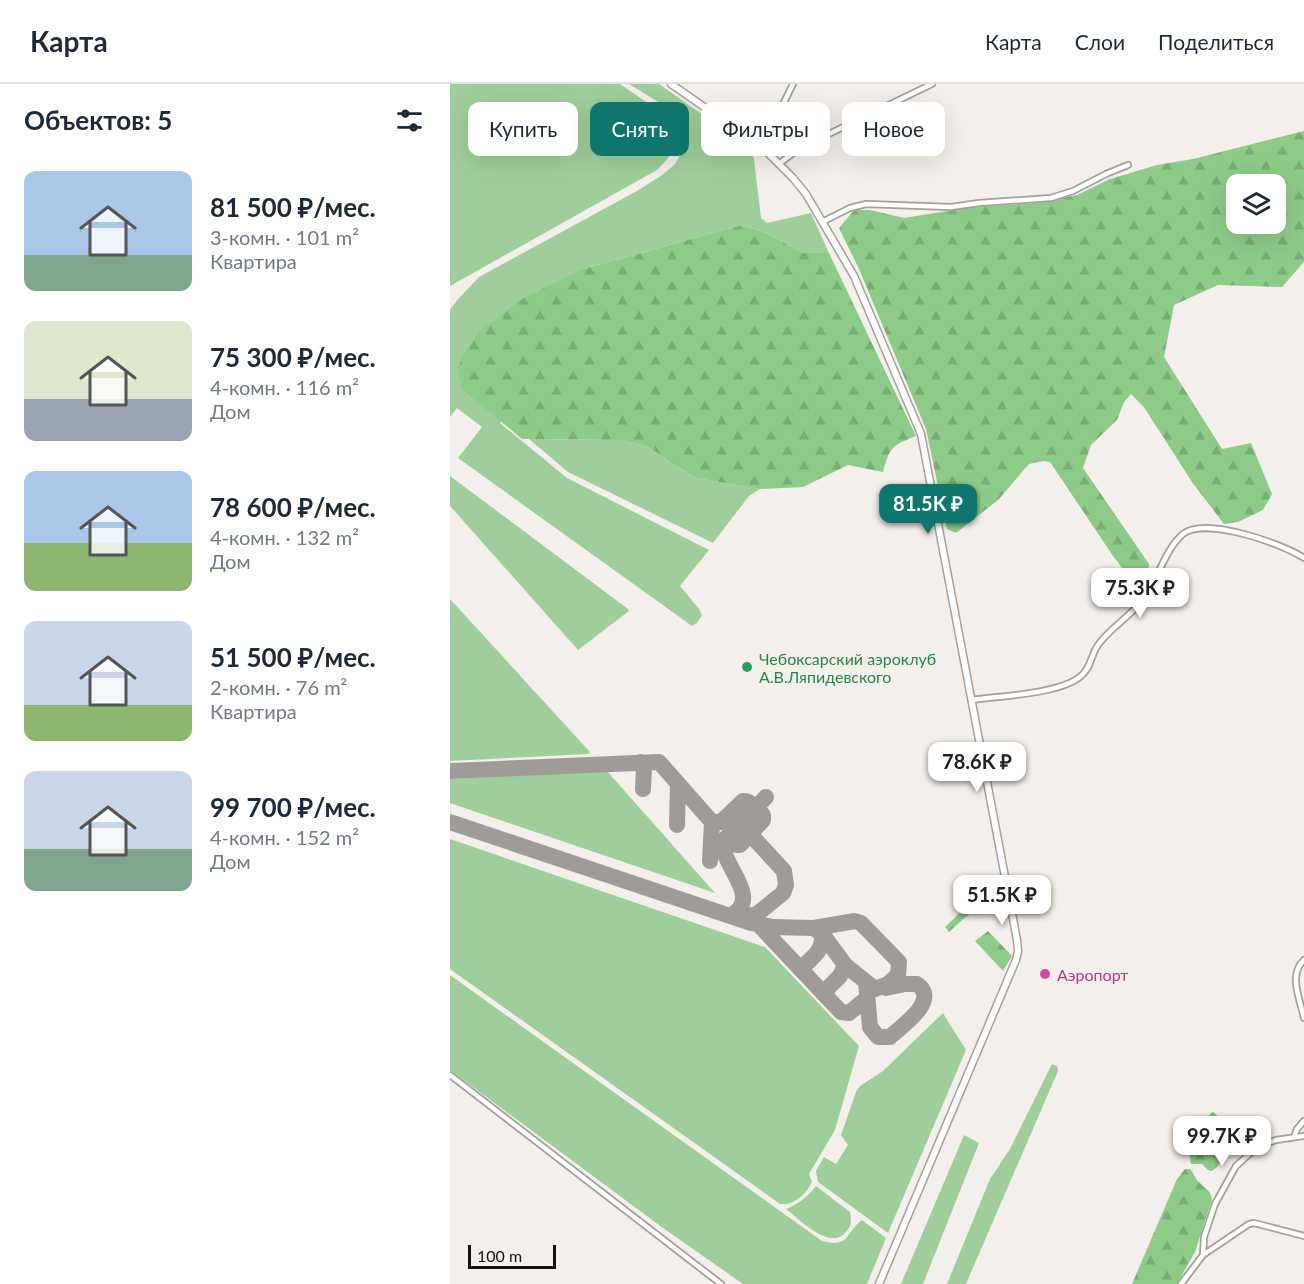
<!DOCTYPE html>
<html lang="ru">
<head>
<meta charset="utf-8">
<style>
	:root { --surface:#fff; --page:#f6f6f7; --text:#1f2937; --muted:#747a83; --line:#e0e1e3; --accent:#0f766e }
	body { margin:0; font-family:Lato,sans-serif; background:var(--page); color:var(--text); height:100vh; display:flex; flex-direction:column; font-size:22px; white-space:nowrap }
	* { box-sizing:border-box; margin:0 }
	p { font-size:20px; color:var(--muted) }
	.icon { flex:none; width:33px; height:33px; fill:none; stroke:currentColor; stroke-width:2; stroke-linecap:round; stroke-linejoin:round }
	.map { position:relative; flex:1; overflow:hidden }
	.panel { display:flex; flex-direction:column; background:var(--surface); width:450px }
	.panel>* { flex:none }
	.banner { position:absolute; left:18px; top:18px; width:570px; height:54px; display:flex; gap:12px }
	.fabs { position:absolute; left:776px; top:90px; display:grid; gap:12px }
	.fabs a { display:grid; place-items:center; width:60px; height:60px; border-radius:12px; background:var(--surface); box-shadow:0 6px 24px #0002; font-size:30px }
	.scale { position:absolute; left:18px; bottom:15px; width:88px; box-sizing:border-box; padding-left:6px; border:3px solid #161413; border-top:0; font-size:16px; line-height:21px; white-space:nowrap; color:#161413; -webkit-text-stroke:4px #f4efeb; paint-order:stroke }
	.price { position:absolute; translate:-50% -51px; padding:0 14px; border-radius:12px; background:#fff; color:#222; font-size:20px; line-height:39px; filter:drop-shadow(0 2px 3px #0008) }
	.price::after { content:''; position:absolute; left:50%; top:36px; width:18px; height:14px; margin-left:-9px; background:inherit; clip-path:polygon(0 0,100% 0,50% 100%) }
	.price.selected { background:var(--accent); color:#fff }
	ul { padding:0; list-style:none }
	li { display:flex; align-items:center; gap:18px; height:150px; padding:0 24px }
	li span { display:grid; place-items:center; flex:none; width:168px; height:120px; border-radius:12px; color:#555 }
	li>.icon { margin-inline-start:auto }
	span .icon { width:72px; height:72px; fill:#fffc; stroke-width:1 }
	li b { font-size:26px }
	h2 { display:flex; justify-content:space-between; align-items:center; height:72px; padding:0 24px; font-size:26px }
	.tag { padding:0 21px; border-radius:12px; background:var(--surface); box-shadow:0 6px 24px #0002; font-size:21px; line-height:54px }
	.tag.selected { background:var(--accent); color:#fff }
	header { display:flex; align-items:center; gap:36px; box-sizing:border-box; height:84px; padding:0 30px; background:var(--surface); border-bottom:2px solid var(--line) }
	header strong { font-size:28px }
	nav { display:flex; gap:33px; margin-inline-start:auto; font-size:21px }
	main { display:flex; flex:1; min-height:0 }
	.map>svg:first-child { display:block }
</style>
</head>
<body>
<header>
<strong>Карта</strong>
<nav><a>Карта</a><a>Слои</a><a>Поделиться</a></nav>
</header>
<main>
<section class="panel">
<h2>Объектов: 5<svg class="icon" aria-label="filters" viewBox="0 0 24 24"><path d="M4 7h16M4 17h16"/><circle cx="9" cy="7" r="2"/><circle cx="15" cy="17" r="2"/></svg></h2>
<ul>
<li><span style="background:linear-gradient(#a9c7e8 70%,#7fa58c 0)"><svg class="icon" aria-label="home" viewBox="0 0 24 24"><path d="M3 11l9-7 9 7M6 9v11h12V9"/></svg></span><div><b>81 500 ₽/мес.</b><p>3-комн. · 101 m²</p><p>Квартира</p></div></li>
<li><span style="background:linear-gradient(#dfe7d0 65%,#9aa5b1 0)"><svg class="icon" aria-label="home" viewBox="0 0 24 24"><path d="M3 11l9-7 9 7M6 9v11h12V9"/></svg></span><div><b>75 300 ₽/мес.</b><p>4-комн. · 116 m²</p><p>Дом</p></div></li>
<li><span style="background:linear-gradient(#a9c7e8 60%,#8fb573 0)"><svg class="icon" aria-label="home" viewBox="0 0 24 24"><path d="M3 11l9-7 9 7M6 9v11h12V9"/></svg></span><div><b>78 600 ₽/мес.</b><p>4-комн. · 132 m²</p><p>Дом</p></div></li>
<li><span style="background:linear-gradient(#c9d6e8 70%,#8fb573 0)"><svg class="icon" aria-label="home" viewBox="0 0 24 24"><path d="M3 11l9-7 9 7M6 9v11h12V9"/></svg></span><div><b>51 500 ₽/мес.</b><p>2-комн. · 76 m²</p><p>Квартира</p></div></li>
<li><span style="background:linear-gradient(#c9d6e8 65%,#7fa58c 0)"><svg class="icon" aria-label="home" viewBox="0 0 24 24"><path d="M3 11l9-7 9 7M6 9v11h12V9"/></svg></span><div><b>99 700 ₽/мес.</b><p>4-комн. · 152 m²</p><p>Дом</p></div></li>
</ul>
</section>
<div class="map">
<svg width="854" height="1200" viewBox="0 0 854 1200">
	<defs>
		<pattern id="forest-firs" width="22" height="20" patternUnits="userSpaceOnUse" patternTransform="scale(1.5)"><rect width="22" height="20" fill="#8dcb88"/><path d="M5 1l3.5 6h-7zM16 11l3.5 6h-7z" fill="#79ad74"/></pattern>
	</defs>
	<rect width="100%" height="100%" fill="#f4efeb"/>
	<!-- green -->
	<path fill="#9ecf9a" d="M 0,0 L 170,0 L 221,35 C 234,56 223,70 207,86 L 0,202 Z
		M 179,0 L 209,0 L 299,63 L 304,75 L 311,134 L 317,139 L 361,129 L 379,169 L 354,169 L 316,149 L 292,141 L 133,185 L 50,339 L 117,394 L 259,466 L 230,502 L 249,525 L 252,531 L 247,539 L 242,542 L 8,374 L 32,343 L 7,324 L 0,333 L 0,226 L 8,215 L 29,193 L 185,108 L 211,92 L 225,80 L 233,65 L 233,42 L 225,31 L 213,21 Z
		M 79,355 L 172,356 L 196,362 L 246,394 L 310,405 L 299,412 L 263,459 L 118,388 Z
		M 0,392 L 178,525 L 179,527 L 128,566 L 0,422 Z
		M 0,515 L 140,668 L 138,670 L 0,677 Z
		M 157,687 L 265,809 L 0,719 L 0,695 Z
		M 0,755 L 315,863 L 409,962 L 385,1046 L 359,1090 L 362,1098 C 356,1110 344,1122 330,1120 L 0,885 Z
		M 0,891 L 372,1157 C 400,1164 395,1149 412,1136 L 436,1154 L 417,1200 L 293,1200 L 213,1144 L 0,986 Z
		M 493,929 L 516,966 L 438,1149 L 368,1098 L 366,1087 L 374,1073 L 386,1080 L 398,1061 L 391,1051 L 406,1008 L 410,1002 L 433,987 Z
		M 602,980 L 607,982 L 608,987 L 516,1200 L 497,1200 L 540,1095 L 560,1065 Z
		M 514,1051 L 529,1059 L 473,1200 L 451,1200 Z
		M 366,1102 L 400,1128 C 402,1138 401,1144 394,1150 C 378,1165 349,1135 336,1125 C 348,1120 358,1113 366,1102 Z"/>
	<!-- forest -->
	<path fill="url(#forest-firs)" fill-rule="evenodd" d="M 854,47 L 854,178 L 832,203 L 768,201 L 724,221 L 714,273 L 772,365 L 801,359 L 822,410 L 813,426 L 788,438 L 774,440 L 742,398 L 694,323 L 681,310 L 674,318 L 667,336 L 641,361 L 633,384 L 699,480 L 698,487 L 687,497 L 680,494 L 663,472 L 600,378 L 593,377 L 579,380 L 548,416 L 506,449 L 497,445 L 476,345 L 409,185 L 389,144 L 404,126 L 420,126 L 454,134 L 522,123 L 586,119 L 627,111 L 660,95 L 707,81 L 743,75 ZM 786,100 L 825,100 L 825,140 L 786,140 Z
		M 292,141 L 316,149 L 354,169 L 379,169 L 466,352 C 441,362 440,363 433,388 L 398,381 L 353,403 L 310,405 L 246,394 L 196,362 L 172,356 L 72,355 L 13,306 L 7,285 L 15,268 L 31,246 L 72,215 L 133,185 Z
		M 535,805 L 540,807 L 544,813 L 525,831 L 523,826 L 499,848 L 495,843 Z
		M 538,847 L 562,872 L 553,887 L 525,857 Z
		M 763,1028 C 769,1033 778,1039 779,1047 C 782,1060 773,1080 762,1087 L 758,1086 L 752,1080 L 741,1080 C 736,1067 751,1035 763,1028 Z
		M 735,1085 L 740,1085 C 744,1089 745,1095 749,1098 C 755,1105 760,1105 762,1115 L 745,1168 L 727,1200 L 682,1200 L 727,1095 Z"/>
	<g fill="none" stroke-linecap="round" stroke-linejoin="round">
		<!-- taxiway -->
		<path stroke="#9f9c98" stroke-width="16" d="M 191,678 L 194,684 L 193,705
			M 0,687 L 209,678 L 262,738 L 271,738 L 293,717 C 301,716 307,726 313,731 L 313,736 L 290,761 L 287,761 L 282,756 L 281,750 L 316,713
			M 0,738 L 301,839 L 323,843 L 364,844 L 374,852 L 395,881 L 425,905 L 438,900 L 448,891 L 449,878 L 411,839 L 405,837 L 364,844
			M 227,741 L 228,700
			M 260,777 L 262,738
			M 280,832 C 321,811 250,767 282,749 C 288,746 294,748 300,750 L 334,787 L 336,801 L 333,809 L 307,830 L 288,834
			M 308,840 L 391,928 L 399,929 L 416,915 L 418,910
			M 350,885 C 361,875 376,865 371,849
			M 416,898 L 420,943 L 428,953 L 440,953 C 453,941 490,916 467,900 L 455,900 L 436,904
			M 373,909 L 390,892 L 395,881"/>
		<!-- minor casing -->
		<g stroke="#a4a09c" stroke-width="8">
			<path id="minor" d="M 312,63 L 343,0
				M 330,79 L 350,64 L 482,0
				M 374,137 L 400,124 L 416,120 L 501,123 L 529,119 L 601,114 L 623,107 L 656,90 L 678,81
				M 521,616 C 549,612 611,610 631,592 C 641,584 641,571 648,561 C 659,545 678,534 690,519 C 708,499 713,467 733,450 C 755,432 833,460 854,474
				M 854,876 C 838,891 850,915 854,934
				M 0,991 L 271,1200
				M 844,1053 L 847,1045 L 854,1037
				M 753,1171 L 799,1140 L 804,1139 L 854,1152
				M 731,1200 L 753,1171 L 754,1153 L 765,1120 L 786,1082 L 807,1063 L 826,1056 L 854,1052"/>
		</g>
		<!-- tertiary casing -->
		<g stroke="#a4a09c" stroke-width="9">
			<path id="tertiary" d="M 221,0 L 312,63 L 343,94 L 356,110 L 404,192 L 471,350 L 567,856 L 568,867 L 566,876 L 429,1200"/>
		</g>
		<!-- minor -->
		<use href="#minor" stroke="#fff" stroke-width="4.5"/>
		<!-- tertiary -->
		<use href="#tertiary" stroke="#fff" stroke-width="6"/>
	</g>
	<!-- markers -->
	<circle fill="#2e9e5b" stroke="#f4efeb" stroke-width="2" cx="297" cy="583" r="6"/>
	<circle fill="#d1479c" stroke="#f4efeb" stroke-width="2" cx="595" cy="890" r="6"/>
	<g text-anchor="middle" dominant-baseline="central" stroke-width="4.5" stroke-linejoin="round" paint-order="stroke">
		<!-- leisure labels -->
		<g font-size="16" fill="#27864d" stroke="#f4efeb" text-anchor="start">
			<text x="309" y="574">Чебоксарский аэроклуб<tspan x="309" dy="18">А.В.Ляпидевского</tspan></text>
		</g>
		<!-- hotel labels -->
		<g font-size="16" fill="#b23c85" stroke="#f4efeb" text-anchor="start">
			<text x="607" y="890">Аэропорт</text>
		</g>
	</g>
</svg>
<div class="fabs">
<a><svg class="icon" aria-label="layers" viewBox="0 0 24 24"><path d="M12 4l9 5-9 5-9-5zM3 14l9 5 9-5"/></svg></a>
</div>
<div class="scale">100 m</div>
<b class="price selected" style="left:478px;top:451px">81.5K ₽</b>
<b class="price" style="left:690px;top:535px">75.3K ₽</b>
<b class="price" style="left:527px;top:709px">78.6K ₽</b>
<b class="price" style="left:552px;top:842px">51.5K ₽</b>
<b class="price" style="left:772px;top:1083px">99.7K ₽</b>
<div class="banner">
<a class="tag">Купить</a>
<a class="tag selected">Снять</a>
<a class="tag">Фильтры</a>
<a class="tag">Новое</a>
</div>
</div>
</main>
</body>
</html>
